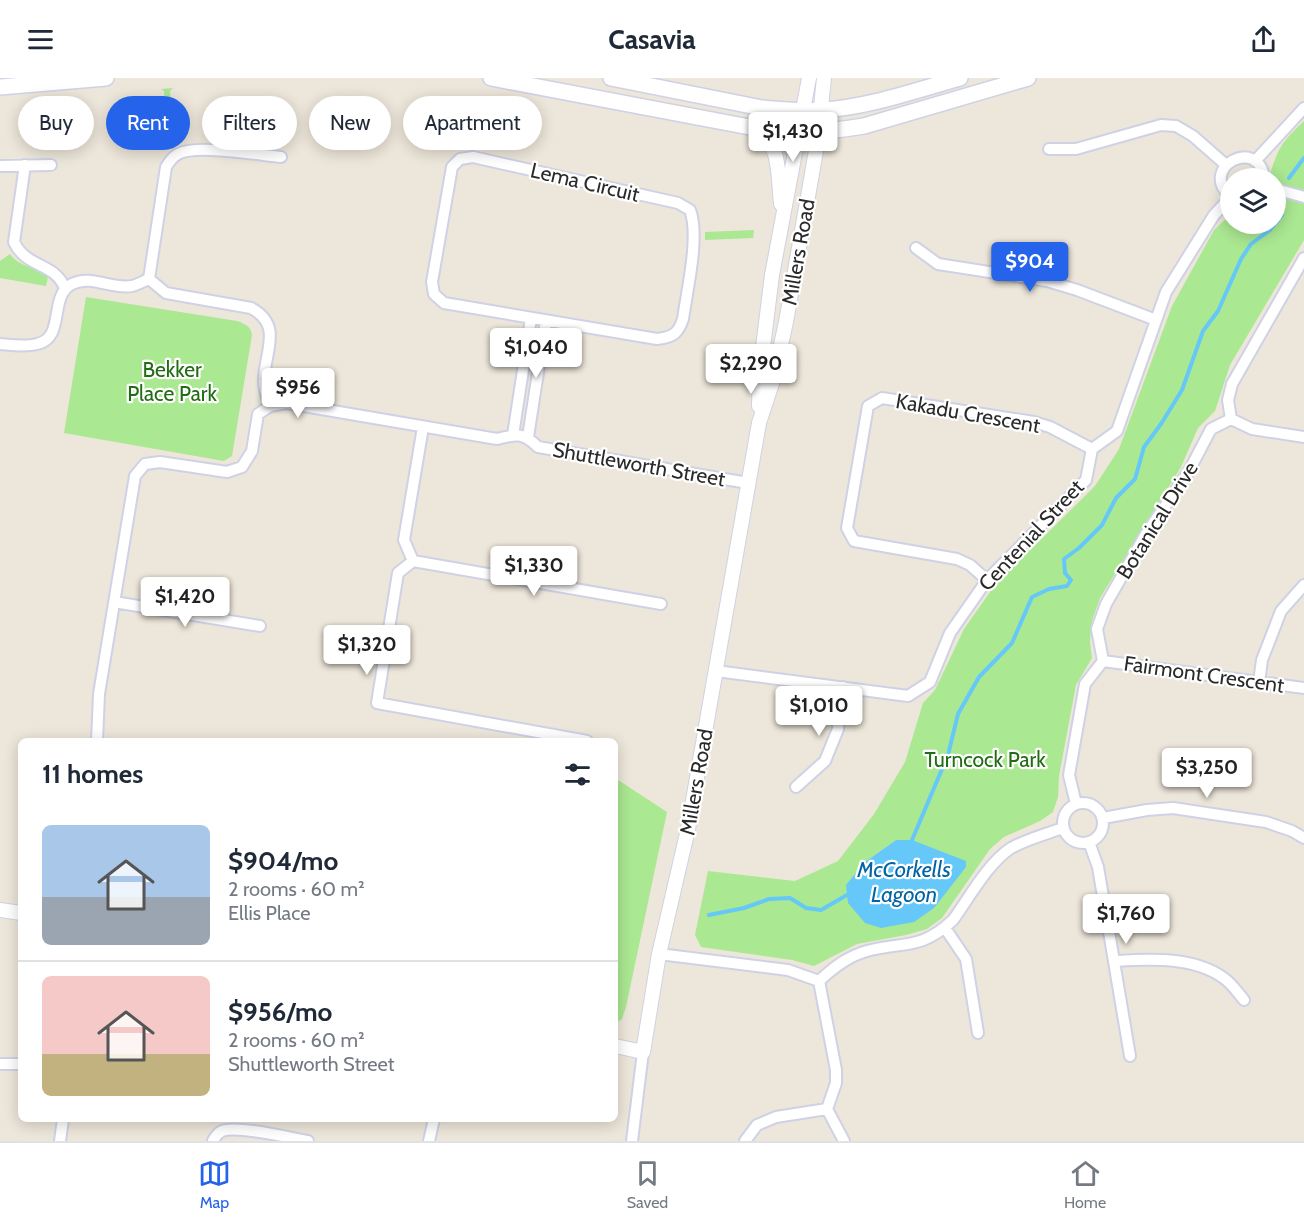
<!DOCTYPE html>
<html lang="en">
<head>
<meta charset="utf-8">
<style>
	:root { --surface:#fff; --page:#f2f2f3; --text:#1f2937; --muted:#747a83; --line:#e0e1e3; --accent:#2563eb }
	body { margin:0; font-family:Cabin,sans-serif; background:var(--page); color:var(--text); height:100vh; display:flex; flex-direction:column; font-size:22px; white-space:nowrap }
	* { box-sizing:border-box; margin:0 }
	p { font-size:20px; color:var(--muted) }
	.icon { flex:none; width:33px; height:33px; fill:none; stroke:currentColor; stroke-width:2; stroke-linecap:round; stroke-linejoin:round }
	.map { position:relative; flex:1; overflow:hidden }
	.details { position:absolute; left:18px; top:660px; width:600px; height:384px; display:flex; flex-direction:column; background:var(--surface); border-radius:9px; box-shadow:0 3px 15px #0003 }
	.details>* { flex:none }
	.hud { position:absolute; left:18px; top:18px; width:600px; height:54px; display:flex; gap:12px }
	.buttons { position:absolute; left:1220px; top:90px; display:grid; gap:12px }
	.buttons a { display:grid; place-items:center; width:66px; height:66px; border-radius:50%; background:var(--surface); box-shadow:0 3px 15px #0003; font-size:30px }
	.price { position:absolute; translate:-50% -51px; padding:0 14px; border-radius:6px; background:#fff; color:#222; font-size:20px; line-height:39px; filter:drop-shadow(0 2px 3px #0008) }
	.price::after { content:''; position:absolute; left:50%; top:36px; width:18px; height:14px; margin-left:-9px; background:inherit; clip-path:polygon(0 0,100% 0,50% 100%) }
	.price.current { background:var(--accent); color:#fff }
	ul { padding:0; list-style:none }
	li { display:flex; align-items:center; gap:18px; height:150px; padding:0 24px }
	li+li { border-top:2px solid var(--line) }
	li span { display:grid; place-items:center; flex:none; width:168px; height:120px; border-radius:9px; color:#555 }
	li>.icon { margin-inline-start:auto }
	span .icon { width:72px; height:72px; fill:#fffc; stroke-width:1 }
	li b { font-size:26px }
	h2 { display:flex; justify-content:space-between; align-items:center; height:72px; padding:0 24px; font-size:26px }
	.chip { padding:0 21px; border-radius:27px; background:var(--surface); box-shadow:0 3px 15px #0003; font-size:21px; line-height:54px }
	.chip.current { background:var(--accent); color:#fff }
	header { display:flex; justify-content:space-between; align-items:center; height:78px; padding:0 24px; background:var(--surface); font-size:27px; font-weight:700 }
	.menu { display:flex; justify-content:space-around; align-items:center; height:84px; border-top:2px solid var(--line); background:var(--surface); font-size:16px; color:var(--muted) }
	.menu a { display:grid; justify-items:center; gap:3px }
	.menu .current { color:var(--accent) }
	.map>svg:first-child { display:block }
</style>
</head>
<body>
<header><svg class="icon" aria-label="menu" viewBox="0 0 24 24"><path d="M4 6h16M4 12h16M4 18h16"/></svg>Casavia<svg class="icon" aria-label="share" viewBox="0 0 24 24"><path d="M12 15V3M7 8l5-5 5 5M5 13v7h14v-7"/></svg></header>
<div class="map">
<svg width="1304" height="1063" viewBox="0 0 1304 1063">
	<rect width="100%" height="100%" fill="#ede6da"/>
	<!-- green -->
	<path fill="#abe892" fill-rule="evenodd" d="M 173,10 L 170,13 L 174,60 L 167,61 L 164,13 L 161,11 Z
		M 1304,43 L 1304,162 L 1230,287 L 1215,333 L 1198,350 L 1181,389 L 1100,520 L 1092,543 L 1090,564 L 1092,580 L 1076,607 L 1059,698 L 1058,719 L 1053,734 L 1040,743 L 1004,759 L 990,771 L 942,840 L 927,851 L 906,857 L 857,866 L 814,888 L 792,882 L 701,869 L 695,857 L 708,793 L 795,803 L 838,783 L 874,736 L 905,684 L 923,625 L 935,612 L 964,551 L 995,507 L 1095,408 L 1119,371 L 1172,228 L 1214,152 L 1230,137 L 1230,146 L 1275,146 L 1275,100 L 1269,100 C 1278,70 1281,65 1304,43 ZM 896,762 L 912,762 L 865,784 Z
		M 754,152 L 753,160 L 705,162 L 705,154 Z
		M 10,176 C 20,190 36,188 48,199 L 46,208 L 0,200 L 0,183 Z
		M 86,219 L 237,243 C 245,246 251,248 252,257 L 232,378 L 224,383 L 64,355 Z
		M 615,700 L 667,734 L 626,929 L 622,941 L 615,946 Z"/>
	<!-- water -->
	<path fill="#65c8f8" d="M 896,762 L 912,762 L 966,783 L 966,789 L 934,830 L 914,844 L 881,850 L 865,845 L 848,825 L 846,807 L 865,784 Z"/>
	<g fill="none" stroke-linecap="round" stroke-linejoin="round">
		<!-- stream -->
		<path stroke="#65c8f8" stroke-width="4" d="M 1289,100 L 1304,80
			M 912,762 L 948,677 L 958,636 L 979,599 L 1012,565 L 1032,519 L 1049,511 L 1067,508 L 1071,502 L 1065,495 L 1064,481 L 1079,470 L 1102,447 L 1116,420 L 1135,401 L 1144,369 L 1161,346 L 1182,312 L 1203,253 L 1218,233 L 1241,181 L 1251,166 L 1270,152 L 1282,137
			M 709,837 L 744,830 L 769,821 L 790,820 L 806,830 L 821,832 L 847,817"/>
		<!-- minor casing -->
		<g stroke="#cfd2e4" stroke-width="14">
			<path id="minor" d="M 1049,71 L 1076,71 L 1161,47 L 1176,48 L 1193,58 L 1226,87
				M 473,79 L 678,125 L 690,132 C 700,158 687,212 683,241 C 678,256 673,259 657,261 L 444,225 L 434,216 L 432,204 L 452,89 L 460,81 Z
				M 1255,83 L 1304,30
				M 25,87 L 14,164 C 27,191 53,183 65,210
				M 0,88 L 51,87
				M 1275,111 L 1304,119
				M 1230,118 C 1198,89 1259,58 1264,100
				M 916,170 L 938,186 L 1047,203 L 1077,212 L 1156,242
				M 149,201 L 166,89 C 169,84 172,79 178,76 C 196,66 259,77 281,79
				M 0,266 C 12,267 25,269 37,266 C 66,260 48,218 72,206 C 91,196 112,212 132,208 C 137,207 144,203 149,201 L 166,215 L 251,230 C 283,247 265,273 264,301 C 263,310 267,319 270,328
				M 1231,341 L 1252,351 L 1304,359
				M 423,349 L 404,462 L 413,483 L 398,495 L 377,625 L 587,663
				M 513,357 L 531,240
				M 528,359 L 546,243
				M 413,483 L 661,526
				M 987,502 L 970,487 L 957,481 L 854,463 L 847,450 L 868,328 L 882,320 L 1034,344 L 1050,349 L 1092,371
				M 114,524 L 260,548
				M 1103,583 L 1304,610
				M 716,593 L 908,618 L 930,604 L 950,555 L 987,502 L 1086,402 L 1092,371 L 1117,353 L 1166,214 L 1214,137 L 1230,120
				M 1259,604 L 1262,582 L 1281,533 L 1304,507
				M 97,663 L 99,616 L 135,398 L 145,386 L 160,384 L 227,394 L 242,389 L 252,373 L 258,336 L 270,328 L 286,325 L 497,361 C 516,356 523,354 538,369 L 748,405
				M 796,709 L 825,683 L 838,651 L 843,609
				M1063 745a20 20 0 1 1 40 0a20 20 0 1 1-40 0Z
				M 1076,726 L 1069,697 L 1085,606 L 1103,583 L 1097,551 L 1106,526 L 1146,456 L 1189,393 L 1211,351 L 1231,341 L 1228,322 L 1232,306 L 1304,180
				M 1103,740 L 1147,732 L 1173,730 L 1266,744 L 1292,753 L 1304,760
				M 1089,764 L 1098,789 L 1130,978
				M 945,850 L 966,881 L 978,955
				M 659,876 L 788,892 L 819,903 C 833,890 848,878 867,873 C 904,863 920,873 953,842 C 969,820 988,785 1011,770 C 1027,761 1046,756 1063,750
				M 1115,883 C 1150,881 1195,878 1225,901 C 1232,906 1238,915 1244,922
				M 819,903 L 836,992 L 836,1005 L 827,1031 L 844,1063
				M 0,986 L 21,986
				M 60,1063 L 63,1041
				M 213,1063 C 215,1059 218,1055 222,1053 C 238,1047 290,1060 308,1063
				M 429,1063 L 434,1041
				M 632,1063 L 643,974
				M 745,1063 L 757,1047 L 776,1039 L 827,1031"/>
		</g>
		<!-- tertiary casing -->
		<g stroke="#cfd2e4" stroke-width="16">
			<path id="tertiary" d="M 760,51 C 781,70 778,100 781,126
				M 759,328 L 760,293 L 772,197 L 809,0
				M 0,832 L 21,835
				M 615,968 L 643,974 L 659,876 L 688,751 L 759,345 L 774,299 L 786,244 L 817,67 L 824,0"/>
		</g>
		<!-- secondary casing -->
		<g stroke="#cfd2e4" stroke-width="18">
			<path id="secondary" d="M 491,0 L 760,51 C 795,56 829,54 864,48 L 1028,0
				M 611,0 L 762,30 C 783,32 803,34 823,32 C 870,29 916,12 960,0
				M 0,9 L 106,0"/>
		</g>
		<!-- minor -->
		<use href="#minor" stroke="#fff" stroke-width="10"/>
		<!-- tertiary -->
		<use href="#tertiary" stroke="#fff" stroke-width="14"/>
		<!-- secondary -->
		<use href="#secondary" stroke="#fff" stroke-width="15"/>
	</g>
	<g text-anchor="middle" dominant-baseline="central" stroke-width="4.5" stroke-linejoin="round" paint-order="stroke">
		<!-- street labels -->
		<g font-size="21" fill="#2a2a2a" stroke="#fff">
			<text transform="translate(585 104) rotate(13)">Lema Circuit</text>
			<text transform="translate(798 174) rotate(-80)">Millers Road</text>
			<text transform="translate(968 335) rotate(10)">Kakadu Crescent</text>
			<text transform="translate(639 386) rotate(10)">Shuttleworth Street</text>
			<text transform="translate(1157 442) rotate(-58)">Botanical Drive</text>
			<text transform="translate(1031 457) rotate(-47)">Centenial Street</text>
			<text transform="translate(1204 596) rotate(8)">Fairmont Crescent</text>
			<text transform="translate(696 704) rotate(-80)">Millers Road</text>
		</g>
		<!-- park labels -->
		<g font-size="21" fill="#216c14" stroke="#fff">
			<text x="172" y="291">Bekker<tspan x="172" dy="24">Place Park</tspan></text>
			<text x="985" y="681">Turncock Park</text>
		</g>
		<!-- water labels -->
		<g font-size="22" font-style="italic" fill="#0364a5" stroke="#fff">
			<text x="904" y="791">McCorkells<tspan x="904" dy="25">Lagoon</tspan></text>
		</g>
	</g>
</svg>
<div class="buttons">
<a><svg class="icon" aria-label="layers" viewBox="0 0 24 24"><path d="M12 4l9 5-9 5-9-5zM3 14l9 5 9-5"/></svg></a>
</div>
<b class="price" style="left:793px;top:85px">$1,430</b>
<b class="price current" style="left:1030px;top:215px">$904</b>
<b class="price" style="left:536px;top:301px">$1,040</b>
<b class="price" style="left:751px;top:317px">$2,290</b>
<b class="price" style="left:298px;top:341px">$956</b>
<b class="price" style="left:534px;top:519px">$1,330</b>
<b class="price" style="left:185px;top:550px">$1,420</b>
<b class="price" style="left:367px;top:598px">$1,320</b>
<b class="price" style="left:819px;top:659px">$1,010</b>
<b class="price" style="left:1207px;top:721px">$3,250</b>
<b class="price" style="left:1126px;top:867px">$1,760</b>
<div class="hud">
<a class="chip">Buy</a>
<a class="chip current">Rent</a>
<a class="chip">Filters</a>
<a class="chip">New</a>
<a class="chip">Apartment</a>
</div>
<section class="details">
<h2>11 homes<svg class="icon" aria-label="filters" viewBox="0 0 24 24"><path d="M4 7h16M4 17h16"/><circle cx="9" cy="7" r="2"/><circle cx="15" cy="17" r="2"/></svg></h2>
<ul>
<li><span style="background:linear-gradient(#a9c7e8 60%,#9aa5b1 0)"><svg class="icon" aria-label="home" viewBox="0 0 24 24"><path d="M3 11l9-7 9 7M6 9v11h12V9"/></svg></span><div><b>$904/mo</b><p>2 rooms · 60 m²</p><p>Ellis Place</p></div></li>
<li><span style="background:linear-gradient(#f6c9c9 65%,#c2b280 0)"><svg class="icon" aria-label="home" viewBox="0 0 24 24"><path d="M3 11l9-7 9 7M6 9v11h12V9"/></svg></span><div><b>$956/mo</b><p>2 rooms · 60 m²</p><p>Shuttleworth Street</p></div></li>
</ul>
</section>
</div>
<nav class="menu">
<a class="current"><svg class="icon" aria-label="map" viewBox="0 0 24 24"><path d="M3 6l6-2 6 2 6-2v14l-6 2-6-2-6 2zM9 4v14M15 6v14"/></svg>Map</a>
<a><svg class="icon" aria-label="saved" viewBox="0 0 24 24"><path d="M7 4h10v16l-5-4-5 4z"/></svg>Saved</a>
<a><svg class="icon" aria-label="home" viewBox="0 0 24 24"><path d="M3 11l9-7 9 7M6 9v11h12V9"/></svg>Home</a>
</nav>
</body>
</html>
